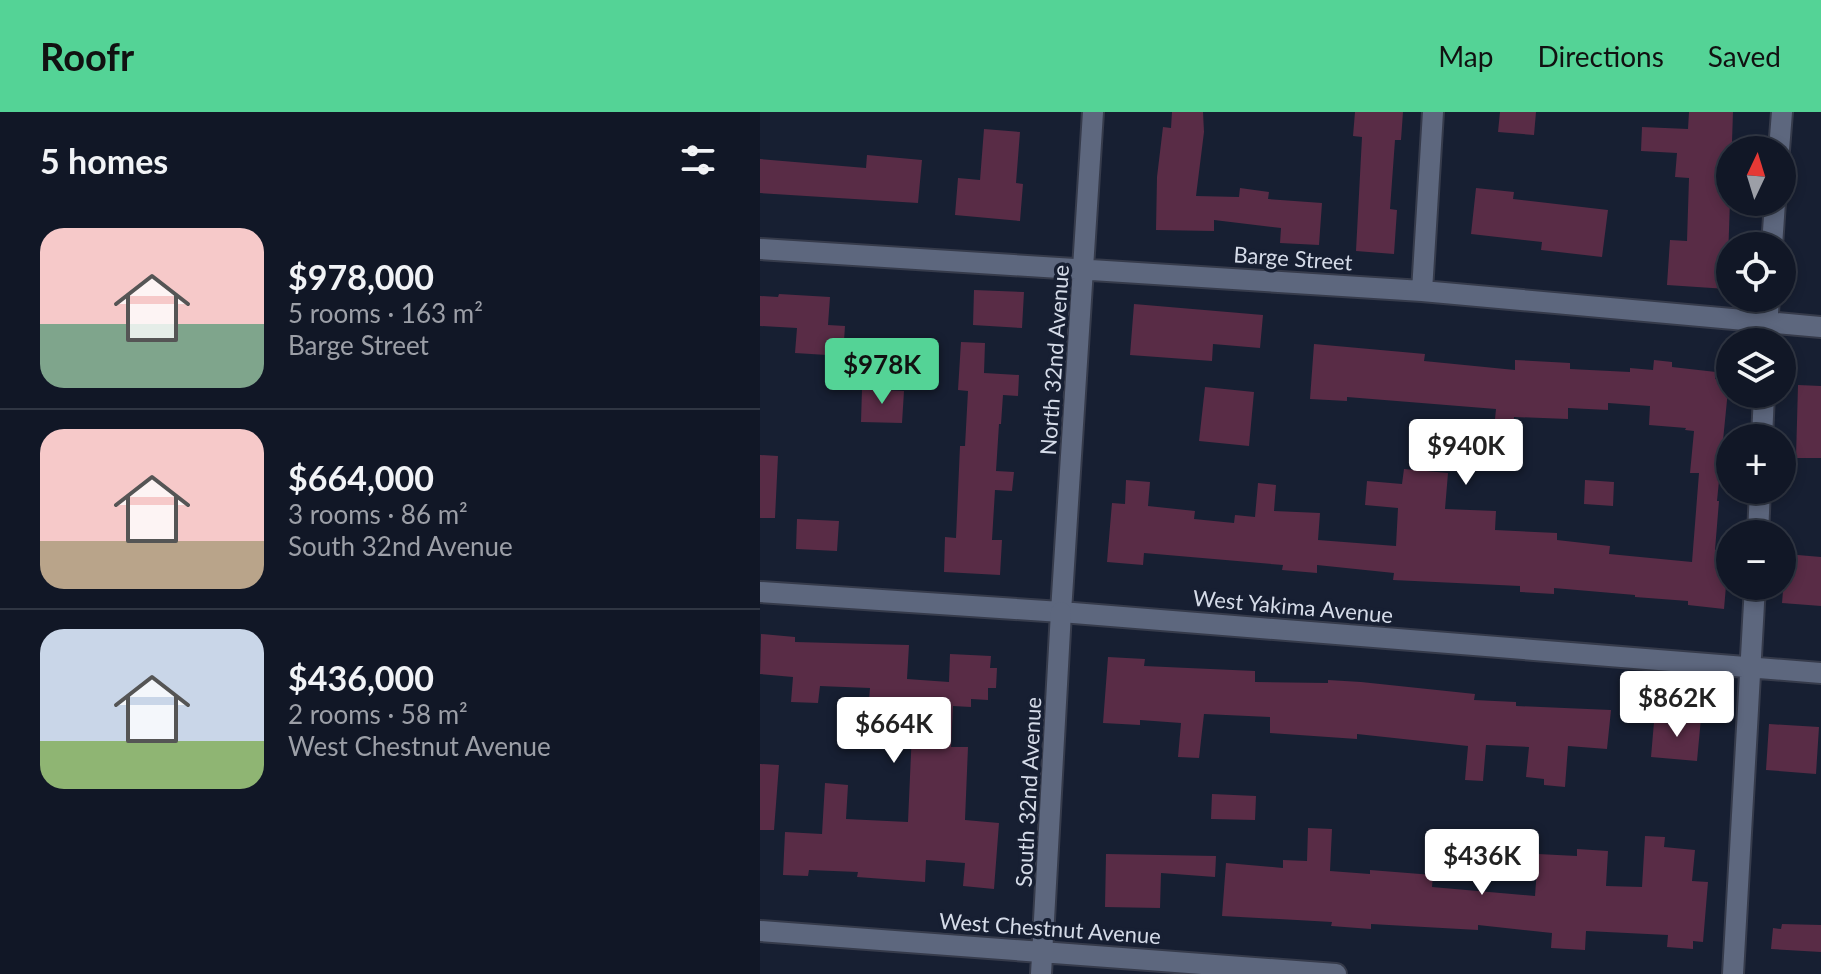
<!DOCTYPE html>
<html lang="en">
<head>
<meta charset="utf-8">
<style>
	:root { --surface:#111726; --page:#1a202e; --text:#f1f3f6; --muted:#9c9fa7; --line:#303643; --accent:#54d396 }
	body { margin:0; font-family:Lato,sans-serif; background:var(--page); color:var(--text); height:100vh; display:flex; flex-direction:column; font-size:30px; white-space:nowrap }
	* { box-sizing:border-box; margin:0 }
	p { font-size:26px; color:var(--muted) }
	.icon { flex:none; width:44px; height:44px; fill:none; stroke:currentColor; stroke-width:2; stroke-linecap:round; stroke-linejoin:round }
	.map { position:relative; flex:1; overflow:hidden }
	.side { display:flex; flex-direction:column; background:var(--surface); width:760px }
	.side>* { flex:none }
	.needle { width:52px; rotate:4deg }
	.tools { position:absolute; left:956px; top:24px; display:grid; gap:16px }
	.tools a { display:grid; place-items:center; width:80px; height:80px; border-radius:50%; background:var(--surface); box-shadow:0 4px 12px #0003,0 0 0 2px var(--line); font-size:40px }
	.price { position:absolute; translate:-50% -68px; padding:0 18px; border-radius:8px; background:#fff; color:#222; font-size:26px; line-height:52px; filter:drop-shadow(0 2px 4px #0008) }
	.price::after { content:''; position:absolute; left:50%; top:48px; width:24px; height:18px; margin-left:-12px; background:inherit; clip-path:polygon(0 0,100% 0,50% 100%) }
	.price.selected { background:var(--accent); color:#111 }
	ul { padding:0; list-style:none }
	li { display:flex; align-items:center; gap:24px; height:200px; padding:0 40px }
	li+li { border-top:2px solid var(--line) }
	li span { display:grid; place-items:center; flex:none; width:224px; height:160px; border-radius:24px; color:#555 }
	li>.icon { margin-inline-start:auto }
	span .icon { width:96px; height:96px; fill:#fffc; stroke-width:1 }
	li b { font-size:34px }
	h2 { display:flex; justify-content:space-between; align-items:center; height:96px; padding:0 40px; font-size:34px }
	header { display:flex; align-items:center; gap:48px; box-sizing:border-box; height:112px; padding:0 40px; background:var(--accent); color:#111 }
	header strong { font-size:38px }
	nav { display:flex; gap:44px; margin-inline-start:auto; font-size:28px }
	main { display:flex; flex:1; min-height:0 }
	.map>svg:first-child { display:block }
</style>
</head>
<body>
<header>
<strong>Roofr</strong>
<nav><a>Map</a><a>Directions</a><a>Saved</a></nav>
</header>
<main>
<section class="side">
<h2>5 homes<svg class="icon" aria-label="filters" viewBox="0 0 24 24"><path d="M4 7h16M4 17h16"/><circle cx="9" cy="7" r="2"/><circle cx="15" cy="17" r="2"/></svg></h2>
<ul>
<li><span style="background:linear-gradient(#f6c9c9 60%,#7fa58c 0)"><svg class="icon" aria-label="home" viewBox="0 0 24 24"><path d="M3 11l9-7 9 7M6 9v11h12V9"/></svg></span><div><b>$978,000</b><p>5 rooms · 163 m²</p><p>Barge Street</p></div></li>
<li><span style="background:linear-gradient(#f6c9c9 70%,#b9a48a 0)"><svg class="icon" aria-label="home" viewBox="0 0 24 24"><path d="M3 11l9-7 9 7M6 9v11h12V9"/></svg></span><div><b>$664,000</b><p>3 rooms · 86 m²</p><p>South 32nd Avenue</p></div></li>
<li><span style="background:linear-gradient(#c9d6e8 70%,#8fb573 0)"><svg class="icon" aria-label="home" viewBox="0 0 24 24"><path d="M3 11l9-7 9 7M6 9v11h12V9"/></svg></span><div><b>$436,000</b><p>2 rooms · 58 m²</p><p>West Chestnut Avenue</p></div></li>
</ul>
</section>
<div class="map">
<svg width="1061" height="862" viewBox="0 0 1061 862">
	<rect width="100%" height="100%" fill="#171f32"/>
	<!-- building -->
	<path fill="#592c46" d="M 412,0 L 443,0 L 444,20 L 436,84 L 479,85 L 480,76 L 509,80 L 508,87 L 562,91 L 559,133 L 520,131 L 521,116 L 454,108 L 454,119 L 396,118 L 397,65 L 403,15 L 411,16 Z
		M 595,0 L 643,0 L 641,28 L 635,28 L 630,97 L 637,98 L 634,142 L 596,139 L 602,25 L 593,24 Z
		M 740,0 L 776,0 L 774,23 L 738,20 Z
		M 929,0 L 973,0 L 967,177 L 907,173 L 910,128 L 927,129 L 929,66 L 915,65 L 917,41 L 881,39 L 882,15 L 928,17 Z
		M 224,17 L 260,20 L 256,71 L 263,72 L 260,109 L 195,103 L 198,66 L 220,68 Z
		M 107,43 L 162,48 L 158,91 L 0,81 L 0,47 L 106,56 Z
		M 716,76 L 754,80 L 753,87 L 848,98 L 842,145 L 781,138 L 782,130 L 711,122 Z
		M 214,178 L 264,180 L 262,216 L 213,213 Z
		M 19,182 L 70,185 L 68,213 L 85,214 L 83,244 L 35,241 L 37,216 L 0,214 L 0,184 L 18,185 Z
		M 374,192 L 503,203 L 500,236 L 453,232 L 452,249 L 370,243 Z
		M 201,230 L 225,231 L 224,261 L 259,263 L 258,284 L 243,283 L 241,312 L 239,312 L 236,359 L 254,360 L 252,379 L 235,378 L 232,428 L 242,428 L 240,463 L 184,460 L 185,425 L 196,426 L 200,334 L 205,334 L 208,279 L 198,278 Z
		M 554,232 L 665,242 L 664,249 L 755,258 L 755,248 L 810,251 L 810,257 L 870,260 L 870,256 L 893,258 L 894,248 L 912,250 L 912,255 L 956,260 L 955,267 L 969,268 L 957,389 L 959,389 L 955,438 L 969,440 L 964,497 L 928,493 L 928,489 L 875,485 L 875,483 L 794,476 L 794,482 L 760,480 L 760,474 L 633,468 L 634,461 L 557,453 L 557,461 L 522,458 L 523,453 L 384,441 L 383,453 L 347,450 L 352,391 L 365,392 L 366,368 L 390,370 L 388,394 L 435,399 L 434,407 L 474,411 L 475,403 L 495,405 L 498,371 L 516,373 L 514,399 L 560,401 L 558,428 L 636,434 L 638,396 L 605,393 L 607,369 L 642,372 L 644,357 L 688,361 L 685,397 L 736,399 L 735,418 L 797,421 L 797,428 L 850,434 L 849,442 L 932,450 L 939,361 L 930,361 L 934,319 L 925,318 L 926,316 L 889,313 L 890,294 L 848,291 L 848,298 L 808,296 L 808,307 L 754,305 L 750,350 L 731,348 L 736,297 L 587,285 L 587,289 L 550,287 Z
		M 1038,273 L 1061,274 L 1061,346 L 1036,346 Z
		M 445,275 L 494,280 L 489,334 L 439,329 Z
		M 102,277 L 144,279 L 142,311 L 101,310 Z
		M 0,343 L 18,344 L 15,406 L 0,406 Z
		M 825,368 L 854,370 L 853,394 L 824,392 Z
		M 37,407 L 79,409 L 77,439 L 36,437 Z
		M 1026,442 L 1061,445 L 1061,494 L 1022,491 Z
		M 1,522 L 35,525 L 35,530 L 149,533 L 147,567 L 189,570 L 190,542 L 231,544 L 230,556 L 237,556 L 236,576 L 228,576 L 228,588 L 211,587 L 211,595 L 193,594 L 191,635 L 208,635 L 205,708 L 239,711 L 234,777 L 203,774 L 205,751 L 166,748 L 165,770 L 97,765 L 98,760 L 49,758 L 48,764 L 23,763 L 25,720 L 62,722 L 65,671 L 88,673 L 86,707 L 148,710 L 152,619 L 141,619 L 142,590 L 109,588 L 110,576 L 60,574 L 58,591 L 31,590 L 33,565 L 0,562 Z
		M 348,545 L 385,547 L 384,554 L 495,559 L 495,570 L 568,571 L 568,568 L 601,570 L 715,582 L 714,588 L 756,590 L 756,594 L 851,598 L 847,637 L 808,634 L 805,675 L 784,673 L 784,667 L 766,665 L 769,635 L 726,633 L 723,669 L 705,668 L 708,634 L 597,622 L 597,627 L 510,621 L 510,605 L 444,602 L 439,646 L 418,645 L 421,611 L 380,608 L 380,613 L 343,611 Z
		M 916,603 L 941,606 L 937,649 L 891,645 L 894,610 L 915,612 Z
		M 1009,612 L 1059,615 L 1056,662 L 1006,658 Z
		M 0,652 L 19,653 L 14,718 L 0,718 Z
		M 452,682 L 496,684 L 495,708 L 451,707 Z
		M 548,716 L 572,717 L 570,759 L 610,762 L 610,758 L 673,763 L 672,775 L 775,784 L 778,742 L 817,744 L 817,737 L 848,739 L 846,774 L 882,775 L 885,724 L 905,725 L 904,735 L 935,738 L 932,769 L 948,770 L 943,830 L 933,829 L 933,837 L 907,835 L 908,823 L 826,819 L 825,838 L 791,836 L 792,821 L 718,813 L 718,818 L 611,812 L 611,817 L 571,814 L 572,810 L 462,804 L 466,751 L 523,756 L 523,748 L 547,749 Z
		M 346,742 L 456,744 L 455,765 L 401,761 L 400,796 L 345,795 Z
		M 1022,812 L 1061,813 L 1061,840 L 1011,837 L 1013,816 L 1021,817 Z"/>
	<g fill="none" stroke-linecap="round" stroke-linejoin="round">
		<!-- minor casing -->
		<g stroke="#363b4b" stroke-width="24">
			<path id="minor" d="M 1019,38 L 1022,0
				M 1012,134 L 1015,90
				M 0,137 L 662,179 L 1061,215
				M 662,179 L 673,0
				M 1006,230 L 1009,186
				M 1002,326 L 1004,282
				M 998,422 L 1000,378
				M 0,480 L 301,500 L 1061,561
				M 301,500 L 333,0
				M 973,862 L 995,474"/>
		</g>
		<!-- tertiary casing -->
		<g stroke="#363b4b" stroke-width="24">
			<path id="tertiary" d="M 0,819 L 576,862
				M 281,862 L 301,500"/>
		</g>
		<!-- minor -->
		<use href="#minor" stroke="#5d677e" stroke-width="20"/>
		<!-- tertiary -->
		<use href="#tertiary" stroke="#5d677e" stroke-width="20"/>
	</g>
	<g text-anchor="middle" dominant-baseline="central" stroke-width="7" stroke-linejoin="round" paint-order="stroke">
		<!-- street labels -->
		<g font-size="22" fill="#d5dbe8" stroke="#171f32">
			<text transform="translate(533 146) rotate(4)">Barge Street</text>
			<text transform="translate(294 248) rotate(-86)">North 32nd Avenue</text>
			<text transform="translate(533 494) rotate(5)">West Yakima Avenue</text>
			<text transform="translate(268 680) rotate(-87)">South 32nd Avenue</text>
			<text transform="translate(290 816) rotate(4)">West Chestnut Avenue</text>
		</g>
	</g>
</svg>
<div class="tools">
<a><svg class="needle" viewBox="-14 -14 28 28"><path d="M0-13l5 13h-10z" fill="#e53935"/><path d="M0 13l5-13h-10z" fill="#9c9fa7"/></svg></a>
<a><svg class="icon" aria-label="locate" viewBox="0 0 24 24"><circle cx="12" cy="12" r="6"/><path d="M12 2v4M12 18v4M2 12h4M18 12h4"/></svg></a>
<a><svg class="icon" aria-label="layers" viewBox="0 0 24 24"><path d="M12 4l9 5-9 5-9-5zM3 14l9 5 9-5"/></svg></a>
<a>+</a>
<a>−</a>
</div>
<b class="price selected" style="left:122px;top:294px">$978K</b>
<b class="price" style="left:706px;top:375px">$940K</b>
<b class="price" style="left:917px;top:627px">$862K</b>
<b class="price" style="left:134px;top:653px">$664K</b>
<b class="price" style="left:722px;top:785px">$436K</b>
</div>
</main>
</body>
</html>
